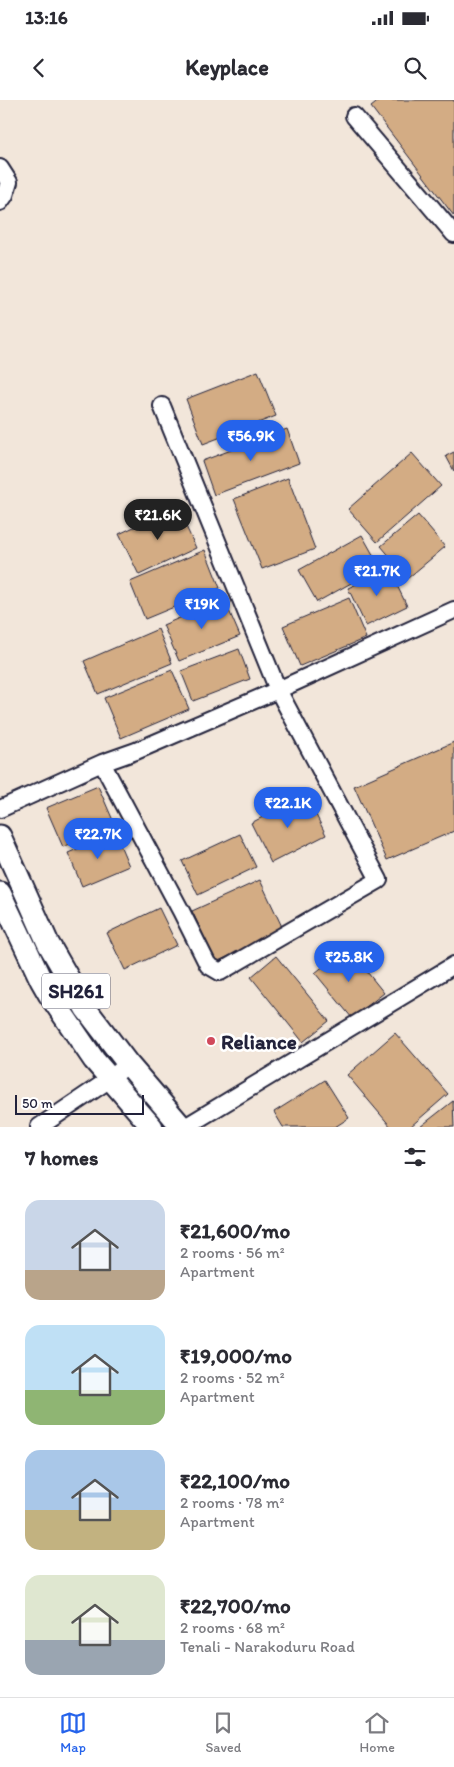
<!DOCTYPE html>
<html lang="en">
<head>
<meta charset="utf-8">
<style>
	:root { --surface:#fff; --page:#f2f2f3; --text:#2b2b33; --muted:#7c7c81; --line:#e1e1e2; --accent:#2563eb }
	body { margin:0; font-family:Itim,sans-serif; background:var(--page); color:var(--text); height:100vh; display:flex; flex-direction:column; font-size:19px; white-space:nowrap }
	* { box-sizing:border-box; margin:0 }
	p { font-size:16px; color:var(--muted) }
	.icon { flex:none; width:28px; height:28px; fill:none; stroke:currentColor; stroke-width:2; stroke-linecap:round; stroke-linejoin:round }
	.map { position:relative; height:1027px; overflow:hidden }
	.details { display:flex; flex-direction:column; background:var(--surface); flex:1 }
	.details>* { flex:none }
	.scale { position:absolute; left:15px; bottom:12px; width:129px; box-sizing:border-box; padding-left:5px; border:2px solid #22223b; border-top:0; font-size:14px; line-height:18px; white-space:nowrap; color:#22223b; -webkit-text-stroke:4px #fff; paint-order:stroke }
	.price { position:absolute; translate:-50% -42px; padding:0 11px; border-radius:18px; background:var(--accent); color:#fff; font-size:16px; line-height:32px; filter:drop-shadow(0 1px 2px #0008) }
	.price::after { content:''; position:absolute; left:50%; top:30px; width:15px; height:11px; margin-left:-8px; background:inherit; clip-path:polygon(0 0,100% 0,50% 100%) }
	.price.on { background:#222; color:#fff }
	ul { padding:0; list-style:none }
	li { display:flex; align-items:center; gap:15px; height:125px; padding:0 25px }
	li span { display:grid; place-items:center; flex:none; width:140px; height:100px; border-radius:15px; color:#555 }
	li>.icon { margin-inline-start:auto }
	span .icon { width:60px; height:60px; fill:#fffc; stroke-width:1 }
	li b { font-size:21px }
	h2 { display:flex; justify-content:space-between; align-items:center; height:60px; padding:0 25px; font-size:21px }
	.status { display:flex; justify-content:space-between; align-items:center; height:35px; padding:0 25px; background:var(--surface); direction:ltr }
	.status svg { height:14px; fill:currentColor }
	header { display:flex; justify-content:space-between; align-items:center; height:65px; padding:0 25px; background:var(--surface); font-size:22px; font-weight:700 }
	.tab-bar { display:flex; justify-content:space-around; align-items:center; height:70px; border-top:1px solid var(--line); background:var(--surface); font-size:14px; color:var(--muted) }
	.tab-bar a { display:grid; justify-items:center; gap:2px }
	.tab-bar .on { color:var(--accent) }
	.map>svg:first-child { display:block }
</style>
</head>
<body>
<div class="status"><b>13:16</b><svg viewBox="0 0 49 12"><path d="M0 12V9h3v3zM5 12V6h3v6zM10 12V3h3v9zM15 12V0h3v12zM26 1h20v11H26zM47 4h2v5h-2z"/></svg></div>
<header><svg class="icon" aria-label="back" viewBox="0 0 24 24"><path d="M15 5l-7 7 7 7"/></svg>Keyplace<svg class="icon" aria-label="search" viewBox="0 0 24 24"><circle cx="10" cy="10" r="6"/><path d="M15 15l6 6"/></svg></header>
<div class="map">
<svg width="454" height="1027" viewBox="0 0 454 1027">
	<rect width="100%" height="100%" fill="#f2e6da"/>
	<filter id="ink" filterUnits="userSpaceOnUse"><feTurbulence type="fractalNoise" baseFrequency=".02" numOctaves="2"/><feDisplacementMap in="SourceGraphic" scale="10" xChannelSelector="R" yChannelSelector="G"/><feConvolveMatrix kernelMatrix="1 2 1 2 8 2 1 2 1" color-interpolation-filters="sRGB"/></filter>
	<g filter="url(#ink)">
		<!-- building -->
		<path fill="#d3ac84" stroke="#22223b" d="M 380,0 L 454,0 L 454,116 L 371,7 Z
			M 258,271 L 276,316 L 203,344 L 186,299 Z
			M 287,329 L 299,363 L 214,395 L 202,361 Z
			M 454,352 L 454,371 L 446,356 Z
			M 412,353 L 441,386 L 377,442 L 348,409 Z
			M 288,378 L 315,449 L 262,469 L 234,399 Z
			M 177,407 L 196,448 L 139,475 L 119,434 Z
			M 418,415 L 445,447 L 408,478 L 381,446 Z
			M 362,435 L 380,467 L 317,502 L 299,470 Z
			M 205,450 L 220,488 L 145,519 L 130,482 Z
			M 389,469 L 407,506 L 366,526 L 348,488 Z
			M 349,498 L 366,538 L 300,566 L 283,526 Z
			M 224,499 L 240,536 L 179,561 L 163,525 Z
			M 158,529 L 172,563 L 98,594 L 84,561 Z
			M 239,549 L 250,579 L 193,601 L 181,571 Z
			M 172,570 L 189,609 L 121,638 L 104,598 Z
			M 454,642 L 454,731 L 387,760 L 354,686 Z
			M 98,686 L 115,725 L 63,747 L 46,708 Z
			M 306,695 L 326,735 L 271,763 L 251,723 Z
			M 115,733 L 129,766 L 82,786 L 68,753 Z
			M 240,734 L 256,767 L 198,795 L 182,761 Z
			M 260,780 L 284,831 L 216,862 L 192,811 Z
			M 159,808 L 177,845 L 125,870 L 107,833 Z
			M 347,847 L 384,893 L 352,918 L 315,873 Z
			M 276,856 L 329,921 L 303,942 L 251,877 Z
			M 395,933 L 448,994 L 410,1027 L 391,1027 L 347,975 Z
			M 325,980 L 349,1018 L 335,1027 L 283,1027 L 274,1012 Z
			M 453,1001 L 454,1027 L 420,1027 Z"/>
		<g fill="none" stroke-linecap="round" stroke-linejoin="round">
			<!-- minor casing -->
			<g stroke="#22223b" stroke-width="20">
				<path id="minor" d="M 354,16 L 454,134
					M 0,68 L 9,82 L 5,95 L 0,102
					M 102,663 L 181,811 L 208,865 L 220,872 L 379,780 L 278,590 L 162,306
					M 0,709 L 102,663 L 136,651 L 278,590 L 454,510
					M 39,1027 L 110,979 L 128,964
					M 185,1027 L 454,865"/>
			</g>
			<!-- major casing -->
			<g stroke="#22223b" stroke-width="25">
				<path id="major" d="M 0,736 L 48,843 L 86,909 L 128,964 L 182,1027
					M 0,793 L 41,880 L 49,894 L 94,960 L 152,1027"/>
			</g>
			<!-- minor -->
			<use href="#minor" stroke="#fff" stroke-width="16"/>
			<!-- major -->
			<use href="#major" stroke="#fff" stroke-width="21"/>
		</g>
	</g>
	<!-- markers -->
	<circle fill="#d1495b" stroke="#fff" stroke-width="2" cx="211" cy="941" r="5"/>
	<g text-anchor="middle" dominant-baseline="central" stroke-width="5" stroke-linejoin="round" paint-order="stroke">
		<!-- shield labels -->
		<rect fill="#fff" stroke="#646476" stroke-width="1" x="42" y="873.5" width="68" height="35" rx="4"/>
		<g font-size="20" font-weight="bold" fill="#22223b">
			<text x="76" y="891">SH261</text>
		</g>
		<!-- poi labels -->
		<g font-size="21" font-weight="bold" fill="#22223b" stroke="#fff" text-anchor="start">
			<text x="221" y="941">Reliance</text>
		</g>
	</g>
</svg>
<div class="scale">50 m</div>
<b class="price" style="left:251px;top:362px">₹56.9K</b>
<b class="price on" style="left:158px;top:441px">₹21.6K</b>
<b class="price" style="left:377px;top:497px">₹21.7K</b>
<b class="price" style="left:202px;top:530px">₹19K</b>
<b class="price" style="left:288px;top:729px">₹22.1K</b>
<b class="price" style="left:98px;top:760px">₹22.7K</b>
<b class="price" style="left:349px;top:883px">₹25.8K</b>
</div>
<section class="details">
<h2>7 homes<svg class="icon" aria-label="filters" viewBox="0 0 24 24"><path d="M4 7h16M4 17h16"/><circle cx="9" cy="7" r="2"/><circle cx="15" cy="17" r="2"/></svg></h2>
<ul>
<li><span style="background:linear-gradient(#c9d6e8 70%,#b9a48a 0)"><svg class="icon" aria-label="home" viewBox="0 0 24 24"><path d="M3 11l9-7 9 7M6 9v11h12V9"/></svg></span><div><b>₹21,600/mo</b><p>2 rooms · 56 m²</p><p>Apartment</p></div></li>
<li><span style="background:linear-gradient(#bfe0f5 65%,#8fb573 0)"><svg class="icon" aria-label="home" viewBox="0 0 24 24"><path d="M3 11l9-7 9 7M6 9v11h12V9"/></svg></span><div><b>₹19,000/mo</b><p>2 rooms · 52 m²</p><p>Apartment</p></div></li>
<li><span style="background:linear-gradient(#a9c7e8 60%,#c2b280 0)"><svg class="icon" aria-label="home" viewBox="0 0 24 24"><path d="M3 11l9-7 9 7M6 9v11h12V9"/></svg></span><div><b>₹22,100/mo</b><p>2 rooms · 78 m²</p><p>Apartment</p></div></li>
<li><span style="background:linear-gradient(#dfe7d0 65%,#9aa5b1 0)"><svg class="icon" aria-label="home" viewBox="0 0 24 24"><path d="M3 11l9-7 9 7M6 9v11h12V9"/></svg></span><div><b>₹22,700/mo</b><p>2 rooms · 68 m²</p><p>Tenali - Narakoduru Road</p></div></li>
</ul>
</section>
<nav class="tab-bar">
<a class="on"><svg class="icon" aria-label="map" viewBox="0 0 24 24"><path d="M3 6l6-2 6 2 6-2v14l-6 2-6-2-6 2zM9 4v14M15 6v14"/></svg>Map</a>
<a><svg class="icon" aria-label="saved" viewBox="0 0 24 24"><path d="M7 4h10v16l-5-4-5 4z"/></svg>Saved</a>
<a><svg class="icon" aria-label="home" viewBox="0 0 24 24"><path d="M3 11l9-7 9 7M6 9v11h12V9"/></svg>Home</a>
</nav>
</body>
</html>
